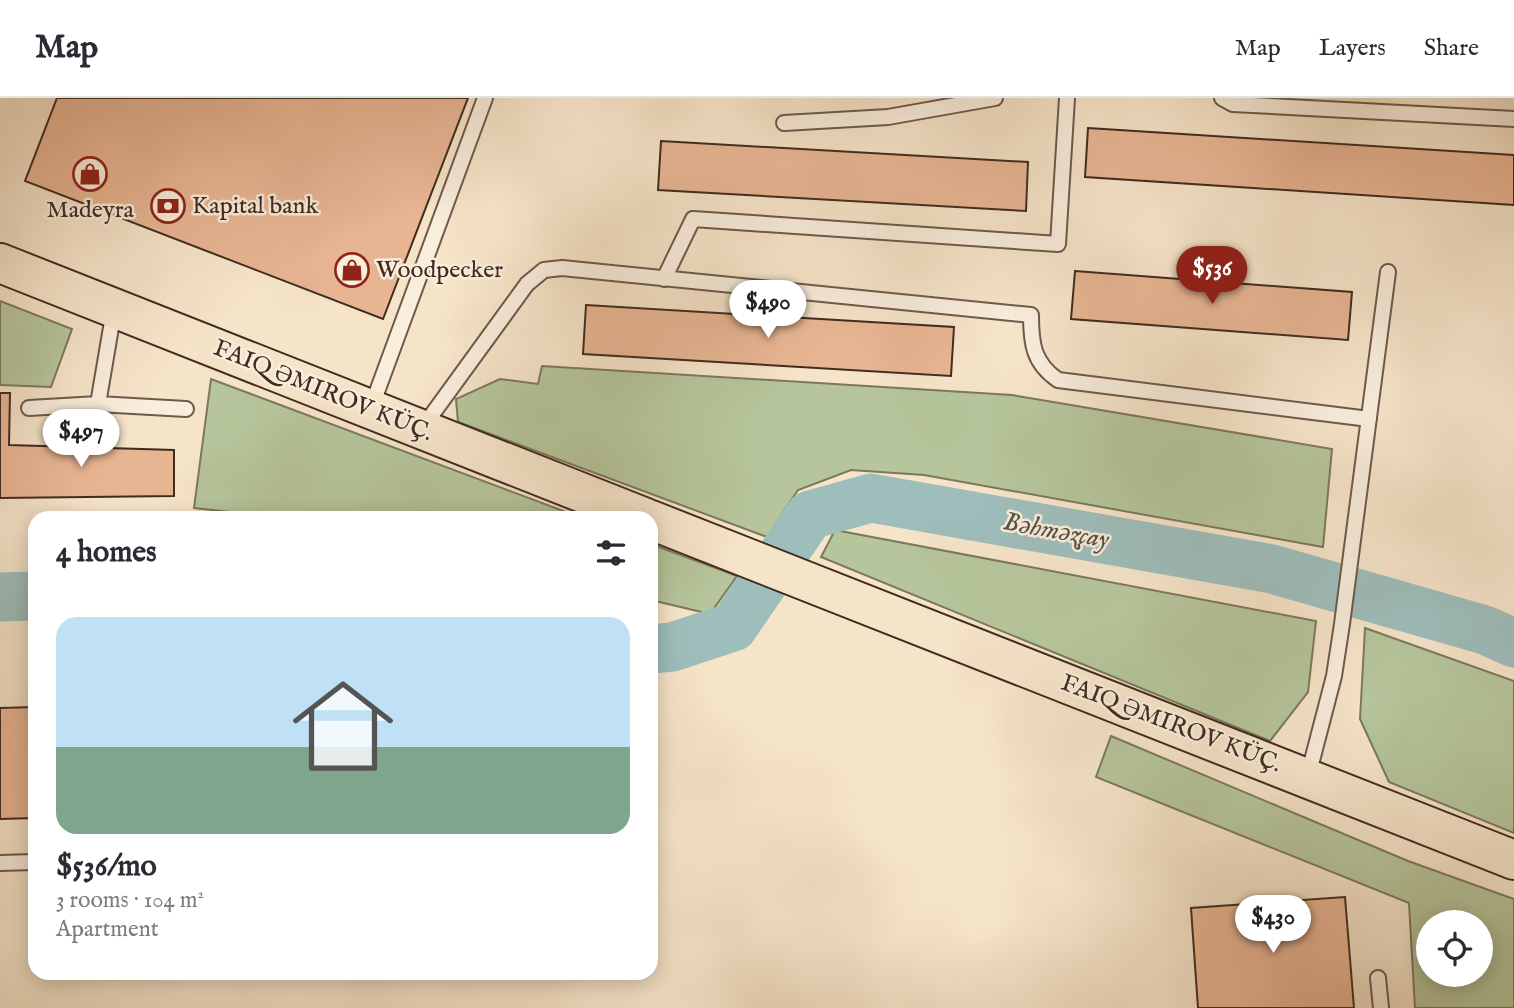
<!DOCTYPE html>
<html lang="en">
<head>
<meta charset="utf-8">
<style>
	:root { --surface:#fff; --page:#f7f7f7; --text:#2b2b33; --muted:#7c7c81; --line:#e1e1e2; --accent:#8f2418 }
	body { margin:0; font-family:"IM FELL English",serif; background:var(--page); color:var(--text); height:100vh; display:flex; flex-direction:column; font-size:26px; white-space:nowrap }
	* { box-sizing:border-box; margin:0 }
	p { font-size:23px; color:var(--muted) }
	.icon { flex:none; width:38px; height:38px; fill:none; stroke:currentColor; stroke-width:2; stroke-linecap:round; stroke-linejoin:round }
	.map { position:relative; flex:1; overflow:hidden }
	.panel { position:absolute; left:28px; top:413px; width:630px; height:469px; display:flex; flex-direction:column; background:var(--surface); border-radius:21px; box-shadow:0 4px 18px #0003 }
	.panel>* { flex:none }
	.controls { position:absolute; left:1416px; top:812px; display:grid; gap:14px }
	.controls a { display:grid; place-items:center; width:77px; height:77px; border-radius:50%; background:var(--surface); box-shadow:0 4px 18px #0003; font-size:35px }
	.price { position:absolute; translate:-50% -60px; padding:0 16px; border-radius:24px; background:#fff; color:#222; font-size:23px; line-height:46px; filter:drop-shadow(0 2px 4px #0008) }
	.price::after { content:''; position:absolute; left:50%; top:42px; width:21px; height:16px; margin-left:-10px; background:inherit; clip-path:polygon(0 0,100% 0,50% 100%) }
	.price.active { background:var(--accent); color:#fff }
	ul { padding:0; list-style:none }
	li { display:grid; align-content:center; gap:14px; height:371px; padding:0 28px }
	li span { display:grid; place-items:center; height:217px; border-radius:21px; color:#555 }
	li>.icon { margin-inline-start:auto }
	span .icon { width:126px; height:126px; fill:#fffc; stroke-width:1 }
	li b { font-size:30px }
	h2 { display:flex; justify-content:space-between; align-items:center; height:84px; padding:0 28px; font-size:30px }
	header { display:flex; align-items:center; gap:42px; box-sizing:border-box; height:98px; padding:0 35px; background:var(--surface); border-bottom:2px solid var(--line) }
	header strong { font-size:33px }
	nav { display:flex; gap:38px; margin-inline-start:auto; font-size:24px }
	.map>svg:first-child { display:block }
</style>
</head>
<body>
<header>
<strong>Map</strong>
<nav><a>Map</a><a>Layers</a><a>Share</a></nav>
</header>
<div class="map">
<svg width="1514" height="910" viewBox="0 0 1514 910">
	<rect width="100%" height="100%" fill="#f6e4c9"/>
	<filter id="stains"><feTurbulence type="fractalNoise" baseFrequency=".00286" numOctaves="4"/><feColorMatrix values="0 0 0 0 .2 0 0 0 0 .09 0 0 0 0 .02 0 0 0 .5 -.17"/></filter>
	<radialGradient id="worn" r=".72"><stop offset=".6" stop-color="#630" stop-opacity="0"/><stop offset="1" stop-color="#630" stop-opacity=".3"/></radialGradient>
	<!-- green -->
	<path fill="#b6c59b" stroke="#7c785e" stroke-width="2" fill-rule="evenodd" d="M 0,203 L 72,231 L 51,289 L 0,287 Z
		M 542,268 L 1012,297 L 1332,351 L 1323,449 L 924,377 L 851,372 L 798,392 L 767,439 L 458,324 L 456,301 L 500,281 L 538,286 Z
		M 211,281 L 582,420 L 286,420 L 194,410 Z
		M 835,432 L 1316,523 L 1308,594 L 1270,643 L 821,459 Z
		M 651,446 L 737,478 L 710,516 L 651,502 Z
		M 1365,530 L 1514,583 L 1514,735 L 1389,684 L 1360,621 Z
		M 1111,638 L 1408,763 L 1514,801 L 1514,910 L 1415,910 L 1409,805 L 1096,679 ZM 1428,824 L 1480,824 L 1480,877 L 1428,877 Z"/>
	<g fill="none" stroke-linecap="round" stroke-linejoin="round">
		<!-- river -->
		<path stroke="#9ebebc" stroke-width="49" d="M 0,499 L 35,498
			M 651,551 L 672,549 L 733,529 L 810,417 L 871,400 L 1272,471 L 1485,532 L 1514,545"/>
	</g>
	<!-- building -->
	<path fill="#e8b593" stroke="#412b20" stroke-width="2" d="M 57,0 L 468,0 L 383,221 L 25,83 Z
		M 1088,30 L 1514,57 L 1514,107 L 1085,79 Z
		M 661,43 L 1028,64 L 1026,113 L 658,92 Z
		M 1075,173 L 1352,194 L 1348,242 L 1071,221 Z
		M 586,207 L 954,229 L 951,278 L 583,256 Z
		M 0,295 L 10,295 L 9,347 L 174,352 L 174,398 L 0,400 Z
		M 35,609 L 35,720 L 0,721 L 0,610 Z
		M 1345,799 L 1354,910 L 1198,910 L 1191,810 Z"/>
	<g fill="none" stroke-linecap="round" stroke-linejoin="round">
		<!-- service casing -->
		<g stroke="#6e594a" stroke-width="18">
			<path id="service" d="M 1222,0 L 1233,6 L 1514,21
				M 784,25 L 888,19 L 995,0
				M 664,181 L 693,121 L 1058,146 L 1067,0
				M 98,306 L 114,212
				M 29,310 L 98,306 L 186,311
				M 371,310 L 485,0
				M 423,329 L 527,186 L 544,172 L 562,170 L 1031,217 C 1031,245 1033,265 1058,282 L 1369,321
				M 1308,678 L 1334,578 L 1342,526 L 1388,174
				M 0,765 L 35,764
				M 1378,880 L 1381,910"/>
		</g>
		<!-- trunk casing -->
		<g stroke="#412b20" stroke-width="42">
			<path id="trunk" d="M 0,165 L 646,420
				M 651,422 L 1514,762"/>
		</g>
		<!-- service -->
		<use href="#service" stroke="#f9eddc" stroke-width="14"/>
		<!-- trunk -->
		<use href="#trunk" stroke="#f6e4c9" stroke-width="38"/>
	</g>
	<!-- icons -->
	<defs>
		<g id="shop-ring" transform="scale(1.75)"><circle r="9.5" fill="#f9eddc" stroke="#8f2418" stroke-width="1.5"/><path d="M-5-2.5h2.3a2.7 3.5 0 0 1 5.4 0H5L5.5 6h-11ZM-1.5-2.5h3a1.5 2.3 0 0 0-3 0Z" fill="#8f2418"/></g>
		<g id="bank-ring" transform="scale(1.75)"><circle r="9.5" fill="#f9eddc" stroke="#8f2418" stroke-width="1.5"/><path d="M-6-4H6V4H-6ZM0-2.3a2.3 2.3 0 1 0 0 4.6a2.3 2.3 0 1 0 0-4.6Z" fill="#8f2418"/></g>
	</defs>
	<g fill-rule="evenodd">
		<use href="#shop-ring" x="90" y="76"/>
		<use href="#bank-ring" x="168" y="108"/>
		<use href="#shop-ring" x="352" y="172"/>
	</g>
	<g text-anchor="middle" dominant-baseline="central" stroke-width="5" stroke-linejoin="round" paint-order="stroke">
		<!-- poi labels -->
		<g font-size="24" fill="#412b20" stroke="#f9eddc" text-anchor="start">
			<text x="192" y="108">Kapital bank</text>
			<text x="90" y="112" text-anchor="middle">Madeyra</text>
			<text x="376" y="172">Woodpecker</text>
		</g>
		<!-- street labels -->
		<g font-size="24" fill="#412b20" stroke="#f9eddc">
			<text transform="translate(323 293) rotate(22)">FAIQ ƏMIROV KÜÇ.</text>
			<text transform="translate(1171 626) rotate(21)">FAIQ ƏMIROV KÜÇ.</text>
		</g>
		<!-- water labels -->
		<g font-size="26" font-style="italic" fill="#585047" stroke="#f9eddc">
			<text transform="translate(1056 433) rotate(10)">Bəhməzçay</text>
		</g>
	</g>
	<rect width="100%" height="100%" filter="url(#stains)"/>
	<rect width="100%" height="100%" fill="url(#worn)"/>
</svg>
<div class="controls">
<a><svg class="icon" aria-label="locate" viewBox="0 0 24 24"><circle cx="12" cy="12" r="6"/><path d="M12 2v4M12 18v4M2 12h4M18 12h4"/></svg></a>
</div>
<b class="price active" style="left:1212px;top:208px">$536</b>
<b class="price" style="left:768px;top:242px">$490</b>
<b class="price" style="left:81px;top:371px">$497</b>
<b class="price" style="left:1273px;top:857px">$430</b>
<section class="panel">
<h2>4 homes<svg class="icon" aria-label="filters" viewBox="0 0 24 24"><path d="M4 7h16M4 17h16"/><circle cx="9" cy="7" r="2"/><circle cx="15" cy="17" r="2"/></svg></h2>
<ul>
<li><span style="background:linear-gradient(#bfe0f5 60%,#7fa58c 0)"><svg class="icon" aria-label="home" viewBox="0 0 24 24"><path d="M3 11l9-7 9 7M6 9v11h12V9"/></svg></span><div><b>$536/mo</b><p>3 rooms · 104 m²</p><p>Apartment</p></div></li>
</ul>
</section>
</div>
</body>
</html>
